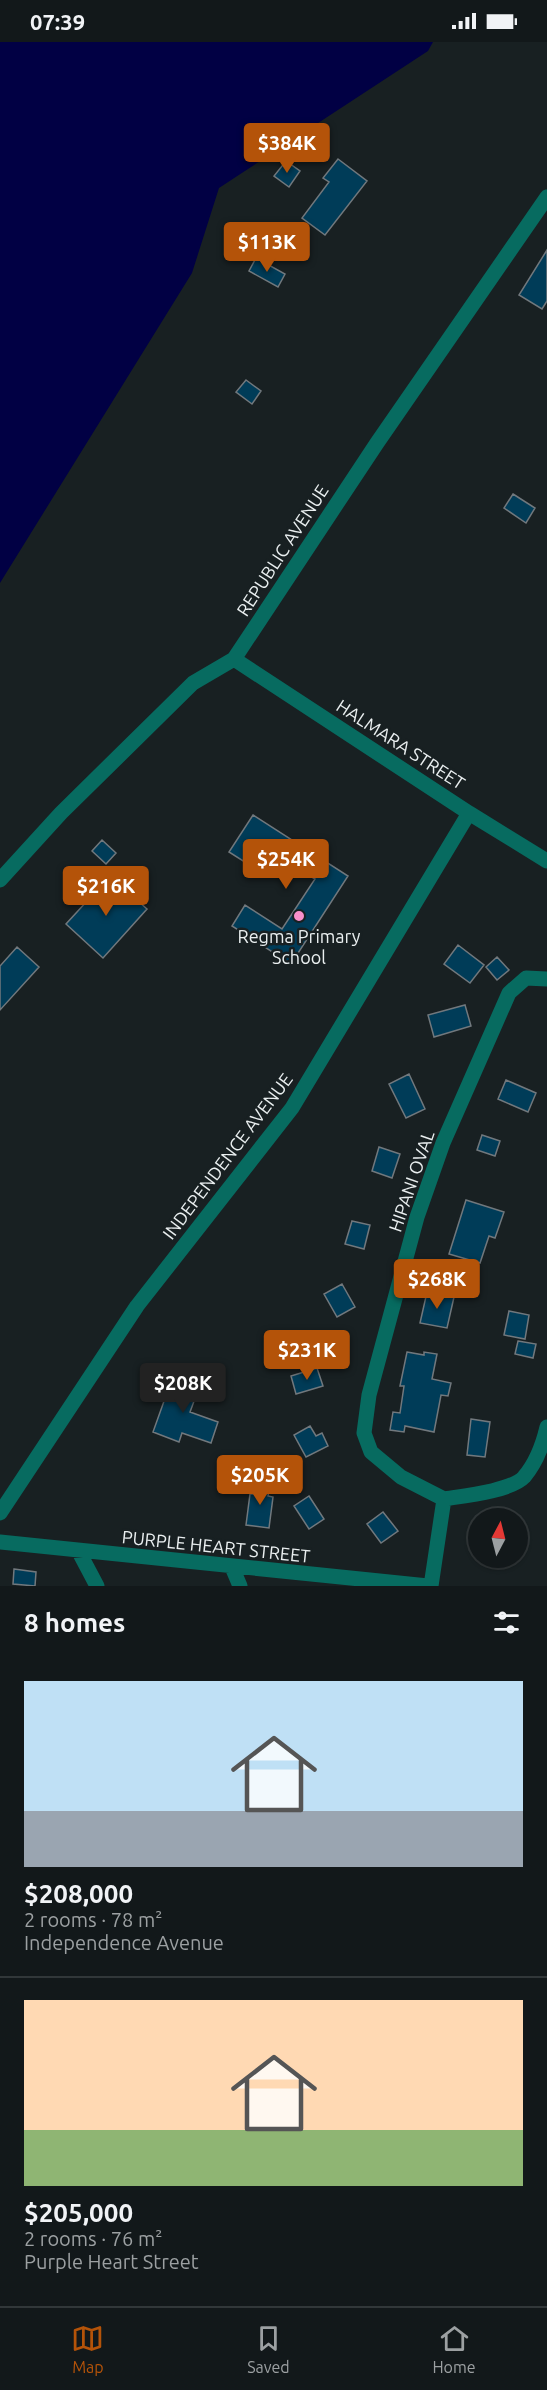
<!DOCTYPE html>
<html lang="en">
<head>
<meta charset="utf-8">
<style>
	:root { --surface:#12181a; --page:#1b2123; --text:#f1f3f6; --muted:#9ca0a2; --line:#313739; --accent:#b45309 }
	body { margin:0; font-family:Ubuntu,sans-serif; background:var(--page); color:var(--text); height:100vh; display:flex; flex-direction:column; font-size:22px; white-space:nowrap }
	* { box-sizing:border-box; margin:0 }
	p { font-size:20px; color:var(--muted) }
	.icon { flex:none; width:33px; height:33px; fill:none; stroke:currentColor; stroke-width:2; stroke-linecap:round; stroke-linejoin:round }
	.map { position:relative; height:1544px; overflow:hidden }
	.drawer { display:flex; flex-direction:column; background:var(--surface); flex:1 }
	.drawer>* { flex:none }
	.needle { width:39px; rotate:7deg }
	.tools { position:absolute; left:468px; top:1466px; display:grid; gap:12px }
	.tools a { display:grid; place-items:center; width:60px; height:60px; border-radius:50%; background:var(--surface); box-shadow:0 2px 4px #0004,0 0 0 2px var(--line); font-size:30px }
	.price { position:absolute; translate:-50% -51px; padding:0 14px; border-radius:6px; background:var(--accent); color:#fff; font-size:20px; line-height:39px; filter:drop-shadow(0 2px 3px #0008) }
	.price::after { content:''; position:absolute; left:50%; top:36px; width:18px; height:14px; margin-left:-9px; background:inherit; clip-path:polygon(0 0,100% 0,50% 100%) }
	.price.active { background:#222; color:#fff }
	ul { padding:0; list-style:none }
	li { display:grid; align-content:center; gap:12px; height:318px; padding:0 24px }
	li+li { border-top:2px solid var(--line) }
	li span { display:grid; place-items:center; height:186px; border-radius:0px; color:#555 }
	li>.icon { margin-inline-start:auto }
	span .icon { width:108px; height:108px; fill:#fffc; stroke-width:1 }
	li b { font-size:26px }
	h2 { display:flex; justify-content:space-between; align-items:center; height:72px; padding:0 24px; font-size:26px }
	.status { display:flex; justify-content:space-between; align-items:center; height:42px; padding:0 30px; background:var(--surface); direction:ltr }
	.status svg { height:16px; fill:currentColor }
	.menu { display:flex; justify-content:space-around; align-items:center; height:84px; border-top:2px solid var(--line); background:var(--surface); font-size:16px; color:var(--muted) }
	.menu a { display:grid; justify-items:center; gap:3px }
	.menu .active { color:var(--accent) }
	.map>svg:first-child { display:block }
</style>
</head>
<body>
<div class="status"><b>07:39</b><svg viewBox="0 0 49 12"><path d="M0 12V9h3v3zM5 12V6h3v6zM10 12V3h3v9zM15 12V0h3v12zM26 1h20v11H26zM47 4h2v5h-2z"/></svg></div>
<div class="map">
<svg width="547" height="1544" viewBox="0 0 547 1544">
	<rect width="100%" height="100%" fill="#182022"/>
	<!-- water -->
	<path fill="#010044" d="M 0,0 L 433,0 L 428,9 L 219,146 L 192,231 L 0,541 Z"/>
	<!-- building -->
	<path fill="#003c58" stroke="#71787d" stroke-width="1.5" d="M 338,117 L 367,139 L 325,193 L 302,176 L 329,140 L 323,136 Z
		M 286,119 L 300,129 L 289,145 L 274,134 Z
		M 547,208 L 547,259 L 542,267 L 519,253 Z
		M 256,216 L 285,232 L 278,245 L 249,229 Z
		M 246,338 L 261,349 L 252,362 L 236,350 Z
		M 513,452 L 535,466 L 526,481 L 504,466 Z
		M 253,773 L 348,834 L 291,922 L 232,884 L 245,863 L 282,887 L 315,837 L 263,804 L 251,824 L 229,810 Z
		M 102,798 L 116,811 L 106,822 L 92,809 Z
		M 110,834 L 147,867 L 103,916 L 66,882 Z
		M 458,903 L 484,923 L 470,941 L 444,922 Z
		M 17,905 L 39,925 L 0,968 L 0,924 Z
		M 497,915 L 509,928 L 497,938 L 486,925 Z
		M 465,963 L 471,984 L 434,995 L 428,973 Z
		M 409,1032 L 425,1067 L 406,1076 L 389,1042 Z
		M 506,1038 L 536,1051 L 528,1070 L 498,1057 Z
		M 482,1093 L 500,1099 L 495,1114 L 477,1108 Z
		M 379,1105 L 400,1112 L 392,1136 L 372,1129 Z
		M 466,1158 L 504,1170 L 495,1196 L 489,1194 L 480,1221 L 449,1212 Z
		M 352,1179 L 370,1183 L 364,1207 L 345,1202 Z
		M 342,1242 L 355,1265 L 337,1275 L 324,1252 Z
		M 427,1250 L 454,1255 L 447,1286 L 420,1281 Z
		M 509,1269 L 529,1273 L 525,1297 L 504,1293 Z
		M 518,1299 L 536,1302 L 533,1316 L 515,1312 Z
		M 407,1310 L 424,1313 L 424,1310 L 437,1312 L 432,1337 L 451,1341 L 448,1354 L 441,1353 L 434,1390 L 405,1384 L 404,1390 L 390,1388 L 393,1370 L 400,1371 L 404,1344 L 400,1344 Z
		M 317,1326 L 323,1344 L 296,1352 L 291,1334 Z
		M 173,1334 L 200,1343 L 190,1370 L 218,1380 L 211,1401 L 182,1391 L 179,1400 L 153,1390 Z
		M 471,1377 L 490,1380 L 485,1415 L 467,1413 Z
		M 310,1384 L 316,1394 L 322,1391 L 328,1404 L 306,1415 L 294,1393 Z
		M 254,1440 L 270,1442 L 268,1454 L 273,1455 L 269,1486 L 246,1483 L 250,1452 L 253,1452 Z
		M 309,1454 L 324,1477 L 309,1487 L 294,1464 Z
		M 383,1470 L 398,1489 L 381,1501 L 367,1482 Z
		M 14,1527 L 36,1530 L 35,1544 L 13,1542 Z"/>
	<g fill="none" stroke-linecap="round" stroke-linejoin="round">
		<!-- street -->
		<path stroke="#076b60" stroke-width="15" d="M 234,617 L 469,771 L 547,819
			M 0,838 L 61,771 L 193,641 L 234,617 L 377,401 L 547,155
			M 444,1457 C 463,1454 511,1449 524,1435 C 536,1421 543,1402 547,1385
			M 0,1471 L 137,1264 L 292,1066 L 469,771
			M 0,1500 L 428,1544
			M 79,1510 L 97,1544
			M 232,1525 L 240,1544
			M 431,1544 L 444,1457 L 401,1435 L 371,1410 L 364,1391 L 369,1353 L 417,1175 L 443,1101 L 509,951 L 526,936 L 547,937"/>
	</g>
	<!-- markers -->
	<circle fill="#f98fca" stroke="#182022" stroke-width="2" cx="299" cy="874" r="6"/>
	<g text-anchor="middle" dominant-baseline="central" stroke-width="5" stroke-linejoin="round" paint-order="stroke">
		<!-- street labels -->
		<g font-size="18" fill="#eaeff0" stroke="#182022">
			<text transform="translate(282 508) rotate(-57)">REPUBLIC AVENUE</text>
			<text transform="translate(401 702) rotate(33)">HALMARA STREET</text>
			<text transform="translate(227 1114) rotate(-53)">INDEPENDENCE AVENUE</text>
			<text transform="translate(411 1139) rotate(-71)">HIPANI OVAL</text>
			<text transform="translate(216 1504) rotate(6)">PURPLE HEART STREET</text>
		</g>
		<!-- poi labels -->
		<g font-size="18" fill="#eaeff0" stroke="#182022">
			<text x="299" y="894">Regma Primary<tspan x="299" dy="21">School</tspan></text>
		</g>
	</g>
</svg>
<div class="tools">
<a><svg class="needle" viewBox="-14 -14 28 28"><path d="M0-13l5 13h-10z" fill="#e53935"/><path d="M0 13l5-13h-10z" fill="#9ca0a2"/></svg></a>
</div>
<b class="price" style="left:287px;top:132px">$384K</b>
<b class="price" style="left:267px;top:231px">$113K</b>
<b class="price" style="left:286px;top:848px">$254K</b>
<b class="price" style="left:106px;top:875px">$216K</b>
<b class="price" style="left:437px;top:1268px">$268K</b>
<b class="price" style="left:307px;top:1339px">$231K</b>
<b class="price active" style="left:183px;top:1372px">$208K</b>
<b class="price" style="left:260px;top:1464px">$205K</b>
</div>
<section class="drawer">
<h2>8 homes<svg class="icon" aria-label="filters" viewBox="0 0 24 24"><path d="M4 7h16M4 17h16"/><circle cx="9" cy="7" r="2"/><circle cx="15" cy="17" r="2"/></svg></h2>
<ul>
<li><span style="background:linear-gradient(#bfe0f5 70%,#9aa5b1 0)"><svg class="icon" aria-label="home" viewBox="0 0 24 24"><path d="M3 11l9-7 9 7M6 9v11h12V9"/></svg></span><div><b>$208,000</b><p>2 rooms · 78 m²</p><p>Independence Avenue</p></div></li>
<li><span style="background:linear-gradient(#ffd9b3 70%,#8fb573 0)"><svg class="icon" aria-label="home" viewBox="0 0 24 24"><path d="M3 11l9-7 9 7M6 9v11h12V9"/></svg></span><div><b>$205,000</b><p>2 rooms · 76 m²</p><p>Purple Heart Street</p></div></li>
</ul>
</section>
<nav class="menu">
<a class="active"><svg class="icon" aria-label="map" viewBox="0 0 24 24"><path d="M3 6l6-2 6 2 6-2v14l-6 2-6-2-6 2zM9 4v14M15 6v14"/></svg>Map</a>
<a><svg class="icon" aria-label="saved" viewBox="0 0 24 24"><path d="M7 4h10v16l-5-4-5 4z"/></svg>Saved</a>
<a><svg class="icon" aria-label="home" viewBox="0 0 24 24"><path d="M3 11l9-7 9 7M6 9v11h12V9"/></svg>Home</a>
</nav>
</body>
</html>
